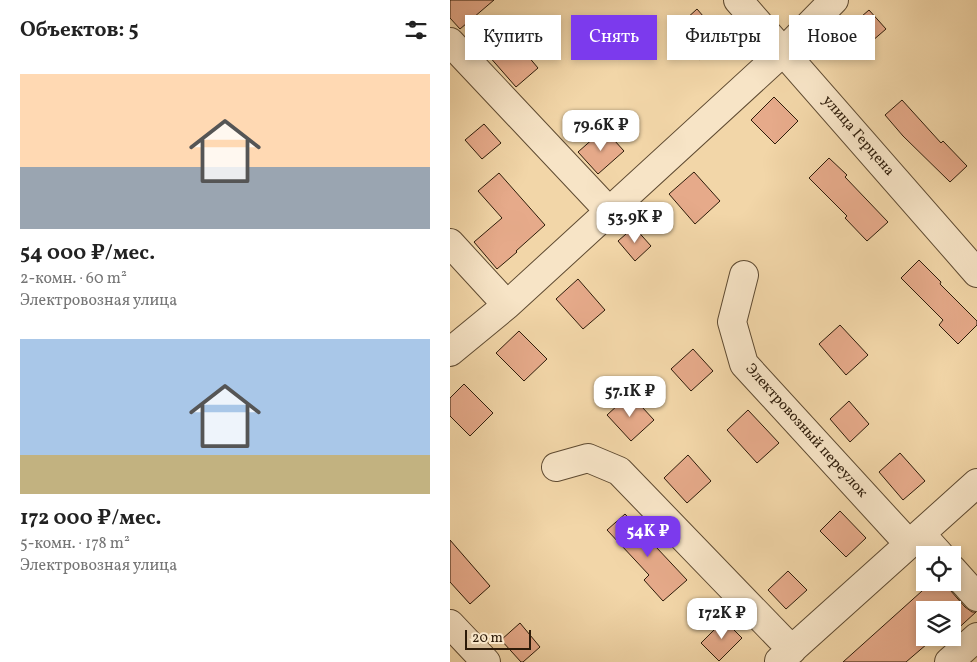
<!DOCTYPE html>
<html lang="ru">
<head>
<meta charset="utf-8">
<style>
	:root { --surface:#fff; --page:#f2f2f2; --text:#222; --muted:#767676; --accent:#7c3aed }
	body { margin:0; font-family:Vollkorn,serif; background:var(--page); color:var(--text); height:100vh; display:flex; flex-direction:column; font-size:19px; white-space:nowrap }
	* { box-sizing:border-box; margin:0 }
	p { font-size:16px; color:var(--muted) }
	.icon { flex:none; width:28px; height:28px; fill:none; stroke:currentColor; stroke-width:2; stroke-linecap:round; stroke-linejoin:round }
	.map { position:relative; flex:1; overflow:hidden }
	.details { display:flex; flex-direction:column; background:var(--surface); width:450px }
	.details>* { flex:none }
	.top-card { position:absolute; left:15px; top:15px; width:436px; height:45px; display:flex; gap:10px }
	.tools { position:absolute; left:466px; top:546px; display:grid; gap:10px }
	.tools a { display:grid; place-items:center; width:45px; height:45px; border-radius:0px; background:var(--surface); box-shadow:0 2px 8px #0003; font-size:25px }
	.scale { position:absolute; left:15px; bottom:12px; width:66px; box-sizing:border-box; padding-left:5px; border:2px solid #2d1b09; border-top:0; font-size:14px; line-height:18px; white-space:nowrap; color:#2d1b09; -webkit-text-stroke:4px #f7e4c6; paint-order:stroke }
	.price { position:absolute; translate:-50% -42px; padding:0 11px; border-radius:10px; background:#fff; color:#222; font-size:16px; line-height:32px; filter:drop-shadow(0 1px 2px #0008) }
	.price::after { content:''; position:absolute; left:50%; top:30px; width:15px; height:11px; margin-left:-8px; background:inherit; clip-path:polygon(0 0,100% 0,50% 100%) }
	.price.active { background:var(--accent); color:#fff }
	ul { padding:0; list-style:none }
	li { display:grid; align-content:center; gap:10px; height:265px; padding:0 20px }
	li span { display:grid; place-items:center; height:155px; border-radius:0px; color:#555 }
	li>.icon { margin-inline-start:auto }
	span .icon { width:90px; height:90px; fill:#fffc; stroke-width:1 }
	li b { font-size:21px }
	h2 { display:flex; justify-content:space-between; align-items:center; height:60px; padding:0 20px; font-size:21px }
	.pill { padding:0 18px; border-radius:0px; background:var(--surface); box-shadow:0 2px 8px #0003; font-size:18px; line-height:45px }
	.pill.active { background:var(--accent); color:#fff }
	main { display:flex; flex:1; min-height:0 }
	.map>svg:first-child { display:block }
</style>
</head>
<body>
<main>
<section class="details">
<h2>Объектов: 5<svg class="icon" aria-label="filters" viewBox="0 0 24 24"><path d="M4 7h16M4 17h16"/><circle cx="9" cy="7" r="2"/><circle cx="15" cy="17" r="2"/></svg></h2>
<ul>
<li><span style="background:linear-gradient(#ffd9b3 60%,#9aa5b1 0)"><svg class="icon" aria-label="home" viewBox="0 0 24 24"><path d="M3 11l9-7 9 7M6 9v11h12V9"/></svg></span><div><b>54 000 ₽/мес.</b><p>2-комн. · 60 m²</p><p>Электровозная улица</p></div></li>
<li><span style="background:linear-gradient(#a9c7e8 75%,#c2b280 0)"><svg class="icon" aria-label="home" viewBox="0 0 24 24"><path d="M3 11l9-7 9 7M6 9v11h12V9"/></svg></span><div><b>172 000 ₽/мес.</b><p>5-комн. · 178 m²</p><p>Электровозная улица</p></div></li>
</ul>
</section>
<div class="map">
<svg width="527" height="662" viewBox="0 0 527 662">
	<rect width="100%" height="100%" fill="#f2d6a8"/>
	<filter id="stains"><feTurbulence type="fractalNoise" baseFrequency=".004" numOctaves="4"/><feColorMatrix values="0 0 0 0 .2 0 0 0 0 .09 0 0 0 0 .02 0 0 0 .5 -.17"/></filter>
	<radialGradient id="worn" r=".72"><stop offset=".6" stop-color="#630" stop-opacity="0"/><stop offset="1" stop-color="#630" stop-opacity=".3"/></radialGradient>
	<!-- building -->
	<path fill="#e6aa8a" stroke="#2d1b09" d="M 0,0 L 44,0 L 10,29 L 0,18 Z
		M 247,9 L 273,39 L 249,60 L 224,30 Z
		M 419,10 L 436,29 L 414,48 L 397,29 Z
		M 61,36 L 88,68 L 66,87 L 38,55 Z
		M 324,97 L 348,121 L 325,144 L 301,120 Z
		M 452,100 L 491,143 L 493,141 L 517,166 L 500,182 L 453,136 L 435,115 Z
		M 34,124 L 51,143 L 32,159 L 15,140 Z
		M 154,129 L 174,151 L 148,174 L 128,152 Z
		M 379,158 L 397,175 L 395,177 L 438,222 L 417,241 L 395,218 L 397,216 L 359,178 Z
		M 244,172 L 270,201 L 245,224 L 219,194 Z
		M 49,173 L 95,225 L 66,251 L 67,252 L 47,269 L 24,242 L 52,218 L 28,191 Z
		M 184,227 L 201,246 L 185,261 L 168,241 Z
		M 469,260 L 491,282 L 490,284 L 527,321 L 527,325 L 508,344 L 489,325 L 493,320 L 451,278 Z
		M 128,279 L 155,310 L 133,329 L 106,299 Z
		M 390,325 L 418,355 L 396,375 L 369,344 Z
		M 69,331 L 97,359 L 74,381 L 46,353 Z
		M 243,349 L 263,371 L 241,391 L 221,369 Z
		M 14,384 L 43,413 L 20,436 L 0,416 L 0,398 Z
		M 180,394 L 204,420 L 181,441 L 157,415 Z
		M 399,401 L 419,424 L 400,442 L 380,419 Z
		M 298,410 L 329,443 L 307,463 L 277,430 Z
		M 450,453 L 475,481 L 453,500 L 429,472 Z
		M 238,455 L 261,481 L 237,503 L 214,478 Z
		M 390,511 L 416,538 L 396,557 L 370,531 Z
		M 175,514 L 237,580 L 213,601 L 194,580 L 199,575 L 157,530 Z
		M 0,540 L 40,586 L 20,604 L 0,582 Z
		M 338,571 L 357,590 L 336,609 L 318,590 Z
		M 482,582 L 493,582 L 515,607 L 522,612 L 526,612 L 502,634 L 502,610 L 475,610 L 475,638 L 484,638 L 456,662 L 393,662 Z
		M 274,620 L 292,638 L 269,661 L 251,643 Z
		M 70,623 L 90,647 L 73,662 L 71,662 L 51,640 Z"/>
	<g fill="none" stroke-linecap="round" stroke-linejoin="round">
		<!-- minor casing -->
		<g stroke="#5e4a31" stroke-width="30">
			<path id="minor" d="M 288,0 L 527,273
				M 0,42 L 159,211
				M 0,243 L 57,305
				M 294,275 L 282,322 L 294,364 L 459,544
				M 0,352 L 57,305 L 334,51 L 384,0
				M 106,467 L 138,458 L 169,471 L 342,650
				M 471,534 L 490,555
				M 502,569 L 527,597
				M 0,624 L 36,662
				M 329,661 L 527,483
				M 499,662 L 527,637"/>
		</g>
		<!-- minor -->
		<use href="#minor" stroke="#f7e4c6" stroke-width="28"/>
	</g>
	<g text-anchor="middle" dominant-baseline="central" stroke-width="4" stroke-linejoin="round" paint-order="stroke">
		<!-- street labels -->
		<g font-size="15" fill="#2d1b09" stroke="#f7e4c6">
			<text transform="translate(408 136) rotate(49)">улица Герцена</text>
			<text transform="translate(356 431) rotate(48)">Электровозный переулок</text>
		</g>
	</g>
	<rect width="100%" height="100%" filter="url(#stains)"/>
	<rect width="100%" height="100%" fill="url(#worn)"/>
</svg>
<div class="tools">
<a><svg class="icon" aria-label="locate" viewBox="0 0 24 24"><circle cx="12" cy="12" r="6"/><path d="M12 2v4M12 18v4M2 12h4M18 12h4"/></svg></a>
<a><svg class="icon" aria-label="layers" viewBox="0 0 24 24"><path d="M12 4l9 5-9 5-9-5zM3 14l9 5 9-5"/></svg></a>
</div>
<div class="scale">20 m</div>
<b class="price" style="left:151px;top:152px">79.6K ₽</b>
<b class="price" style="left:185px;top:244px">53.9K ₽</b>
<b class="price" style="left:180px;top:418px">57.1K ₽</b>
<b class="price active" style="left:198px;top:558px">54K ₽</b>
<b class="price" style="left:272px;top:640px">172K ₽</b>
<div class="top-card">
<a class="pill">Купить</a>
<a class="pill active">Снять</a>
<a class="pill">Фильтры</a>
<a class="pill">Новое</a>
</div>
</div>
</main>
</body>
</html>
